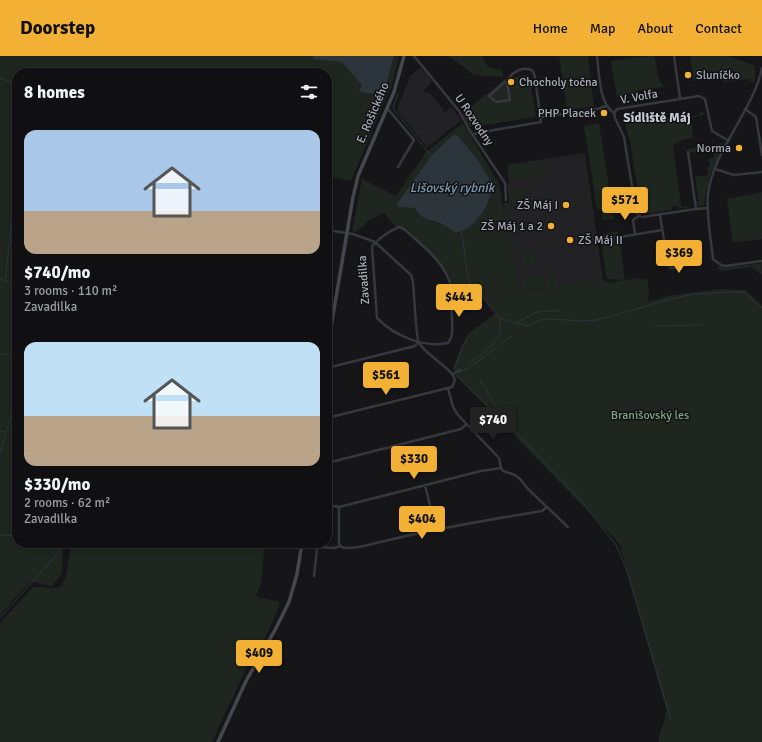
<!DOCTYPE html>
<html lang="en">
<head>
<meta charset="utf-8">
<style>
	:root { --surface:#101012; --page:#19191b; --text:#f1f3f6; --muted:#9c9d9f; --line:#303032; --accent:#f2b134 }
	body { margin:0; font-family:Signika,sans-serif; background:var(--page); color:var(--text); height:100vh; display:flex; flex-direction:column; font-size:15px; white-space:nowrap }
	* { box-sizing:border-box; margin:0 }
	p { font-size:13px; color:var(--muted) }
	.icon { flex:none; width:22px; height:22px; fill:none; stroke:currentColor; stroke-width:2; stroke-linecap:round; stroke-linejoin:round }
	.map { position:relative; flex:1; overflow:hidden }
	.side { position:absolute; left:12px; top:12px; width:320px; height:480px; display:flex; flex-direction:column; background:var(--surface); border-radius:16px; box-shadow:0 2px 10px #0003,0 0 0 1px var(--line) }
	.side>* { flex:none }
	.price { position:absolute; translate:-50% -34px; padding:0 9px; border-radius:4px; background:var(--accent); color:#111; font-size:13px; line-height:26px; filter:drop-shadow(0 1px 2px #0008) }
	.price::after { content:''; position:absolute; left:50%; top:24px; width:12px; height:9px; margin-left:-6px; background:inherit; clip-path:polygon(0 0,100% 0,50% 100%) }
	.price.active { background:#222; color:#fff }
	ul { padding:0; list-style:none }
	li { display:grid; align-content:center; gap:8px; height:212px; padding:0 12px }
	li span { display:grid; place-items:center; height:124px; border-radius:12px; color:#555 }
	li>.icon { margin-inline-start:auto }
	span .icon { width:72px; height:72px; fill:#fffc; stroke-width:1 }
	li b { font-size:17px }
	h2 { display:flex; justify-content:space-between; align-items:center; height:48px; padding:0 12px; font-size:17px }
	header { display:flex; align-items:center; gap:24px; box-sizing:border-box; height:56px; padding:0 20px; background:var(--accent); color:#111 }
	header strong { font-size:19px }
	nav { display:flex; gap:22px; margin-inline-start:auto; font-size:14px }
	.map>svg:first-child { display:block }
</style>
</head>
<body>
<header>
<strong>Doorstep</strong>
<nav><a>Home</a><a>Map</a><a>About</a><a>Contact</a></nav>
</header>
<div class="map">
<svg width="762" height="686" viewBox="0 0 762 686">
	<rect width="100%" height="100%" fill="#161618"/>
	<!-- built -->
	<path fill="#222225" d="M 421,11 L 432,25 L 423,36 L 431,38 L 445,56 L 452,51 L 461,64 L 427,92 L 397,54 L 410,20 Z
		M 585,97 L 603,223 L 519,236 L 511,182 L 508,183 L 504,158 L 503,147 L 509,146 L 507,128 L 509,127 L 507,109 Z"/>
	<!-- green -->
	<path fill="#1e261f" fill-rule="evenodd" d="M 0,0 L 313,0 L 312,1 L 342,6 L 360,27 L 362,29 L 359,34 L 372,38 L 386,30 L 394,0 L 399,0 L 393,25 L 351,125 L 327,120 L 327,17 L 17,17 L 17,487 L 65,487 L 63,490 L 62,517 L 52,530 L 31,525 L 0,559 Z
		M 448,0 L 482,0 L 488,11 L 502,14 L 503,21 L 474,19 Z
		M 559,0 L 588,0 L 594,51 L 567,53 Z
		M 647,0 L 653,0 L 655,1 C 657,12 657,26 666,32 L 661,31 L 647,34 L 646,33 L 637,35 L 637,38 L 634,38 L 633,37 L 617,41 L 611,5 Z
		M 690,0 L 729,0 L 755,10 L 754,13 L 756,15 L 755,23 L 752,28 L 752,25 L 749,25 L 749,23 L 723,26 L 722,21 L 694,25 Z
		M 527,19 L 530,24 L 536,61 L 470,71 L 462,58 L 505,23 Z
		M 683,55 L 684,61 L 700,59 L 700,56 L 703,56 L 704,59 L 691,62 L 693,82 L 679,85 L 679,87 L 674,88 L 673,90 L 681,149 L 682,151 L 689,150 L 689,151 L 678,153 L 678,150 L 672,151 L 672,154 L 642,158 L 637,130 L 651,140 L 637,129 L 635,115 L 636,115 L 634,114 L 631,89 L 625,68 L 677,61 L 677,67 L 678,56 Z
		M 463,67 L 499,128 L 508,182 L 511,182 L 519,236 L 546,232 L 544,219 L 556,217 L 558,230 L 603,223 L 607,227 L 624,224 L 608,223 L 606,221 L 601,183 L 602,178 L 618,175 L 625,224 L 640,222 L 640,224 L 647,222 L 649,236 L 648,246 L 668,240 L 719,233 L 746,234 L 762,250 L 762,686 L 659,686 C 658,675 666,667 665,657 L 667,656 L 619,487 L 456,320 L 453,313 L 461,291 L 468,278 L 496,257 L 483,242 L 470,235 L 465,238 L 453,239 L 449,219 L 436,201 L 406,172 L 395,170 L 384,157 L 370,164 L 356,176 L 352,175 L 362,123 L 396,140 L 426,96 ZM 453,79 L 457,79 L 478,104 L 492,128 L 443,168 C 432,166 422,163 415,152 L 398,151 L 396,149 L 431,100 Z
		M 599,67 L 614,163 L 603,164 L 601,153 L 597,153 L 584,70 Z
		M 724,87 L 709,122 L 704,149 L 699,151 L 696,146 L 699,146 L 695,121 L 708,119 L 707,111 L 710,110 L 709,103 L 714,101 L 713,94 L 689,97 L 688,93 Z
		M 545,103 L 548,119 L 509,124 L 507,109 Z
		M 524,132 L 526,146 L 512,148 L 510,134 Z
		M 762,136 L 762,183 L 733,187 L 727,143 Z
		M 533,195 L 536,209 L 523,211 L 521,197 Z
		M 762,207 L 762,219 L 751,211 L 721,215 L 716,210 L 725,212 Z
		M 543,218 L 544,230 L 522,233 L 520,221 Z
		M 72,487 L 265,487 L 261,527 L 256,540 L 260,542 L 278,545 L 279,546 L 279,551 L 264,584 L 245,615 L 212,686 L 0,686 L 0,567 L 33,531 L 58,532 C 69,527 68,498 72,487 Z"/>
	<!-- water -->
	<path fill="#2c353c" d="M 313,0 L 394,0 L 386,30 L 372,38 L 360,36 L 359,34 L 362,29 L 360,27 L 342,6 L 314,3 Z
		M 453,79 L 457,79 L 478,104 L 492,128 C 491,148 476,173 455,177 C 451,174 448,171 444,169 C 432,162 425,168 415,152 L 398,151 L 396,149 L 431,100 Z"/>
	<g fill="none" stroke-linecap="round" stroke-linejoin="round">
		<!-- stream -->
		<path stroke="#2c353c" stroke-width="1" d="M 0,22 L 17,29
			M 387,30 L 391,31
			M 398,37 L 393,52 L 431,100
			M 461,176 L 463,183 L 467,218 L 472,233 L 484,243 L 499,262 L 516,267 L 527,270 L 540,264 L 550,263 L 583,265 L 597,264 L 671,243 L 694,238 L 734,236 L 742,236 L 746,238 L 762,252
			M 0,223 L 17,229
			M 5,225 L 14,143
			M 516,267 L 539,255 L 559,255
			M 655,270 L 701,269
			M 500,289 L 511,280
			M 0,297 L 17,302
			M 469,307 C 483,297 507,283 499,262
			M 454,313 L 463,290 L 468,281
			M 459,316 L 469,312 L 497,291
			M 456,319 L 491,353
			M 480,324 L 498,353 L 500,360 L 580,443 L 616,489 L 627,515 L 671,664
			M 0,375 L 5,376
			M 0,397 L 17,339
			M 0,479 L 17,480
			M 0,562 L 67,487"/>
		<!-- street -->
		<path stroke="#37383d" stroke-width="2.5" d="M 414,0 L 459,55 L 470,75 L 505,127 L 506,144
			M 597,0 C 599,16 599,48 614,57
			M 674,0 L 680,42
			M 762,12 C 753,55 713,95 708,138 C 706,160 711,182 713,203 L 721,209 L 725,210 L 762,205
			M 505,26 L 507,26 L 510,44 L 496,46 L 489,40 Z
			M 387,52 L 414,84 L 398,111
			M 745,53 L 756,61 L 762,99
			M 614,57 L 615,62 L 624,81 L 636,155 L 638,159 L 642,161 L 696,153 L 707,152
			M 614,57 L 617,53 L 699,40 L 705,43 L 712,75 L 729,85
			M 541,61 L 597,53 L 606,50
			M 473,79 L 477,77 L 541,66 L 535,21 L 533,15 C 523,9 511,16 507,26
			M 688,96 L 696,153
			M 715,113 L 734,119 L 762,116
			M 660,159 L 668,209 L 671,212 L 675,212 L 677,205 L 666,196
			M 399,171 L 404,173 C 421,188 445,206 451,230 C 453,239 451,251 452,261 C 452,270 454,280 448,287 C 423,292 395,280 377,262 L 372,191 C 376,184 391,174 399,171 Z
			M 327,174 L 353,178 L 375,186 L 411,219 L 413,226 C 414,235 416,283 419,287 C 427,300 452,312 455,324 L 452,331 L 327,362
			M 635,178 L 633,164 L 639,160
			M 620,181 L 662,174
			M 327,312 L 415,290 L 418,286
			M 453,318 L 460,314
			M 448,332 L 453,351 L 458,359 L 499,402 L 501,412
			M 327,407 L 461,373 L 467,368
			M 425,429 L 436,474
			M 327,449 L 339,451 L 481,415 L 501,412 L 503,415 L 515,419 L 521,424 L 528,433 L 568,471
			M 339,451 L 339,487 L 340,490 C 349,496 374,487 385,485 C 436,472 489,464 542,455 L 547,451
			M 319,491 L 334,492 L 340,490
			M 314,520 L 317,493 L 319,491 L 319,487"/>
		<!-- secondary -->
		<path stroke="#45474d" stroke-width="3.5" d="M 327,295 L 353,141 L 358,120 L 394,36 L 404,0
			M 218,686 L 246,625 L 275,574 L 289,546 L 297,518 L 302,487"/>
	</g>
	<!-- markers -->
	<g fill="#f2b134" stroke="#111113" stroke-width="1.5">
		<circle cx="688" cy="19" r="4"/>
		<circle cx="511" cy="26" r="4"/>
		<circle cx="604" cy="57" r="4"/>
		<circle cx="739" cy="92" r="4"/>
		<circle cx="566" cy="149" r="4"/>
		<circle cx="551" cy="170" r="4"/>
		<circle cx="570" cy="184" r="4"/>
	</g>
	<g text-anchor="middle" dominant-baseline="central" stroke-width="3" stroke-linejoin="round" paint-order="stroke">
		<!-- poi labels -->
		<g font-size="12" fill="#a8adb8" stroke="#111113" text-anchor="end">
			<text x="696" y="19" text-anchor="start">Sluníčko</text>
			<text x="519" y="26" text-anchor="start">Chocholy točna</text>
			<text x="596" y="57">PHP Placek</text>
			<text x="731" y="92">Norma</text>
			<text x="558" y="149">ZŠ Máj I</text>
			<text x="543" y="170">ZŠ Máj 1 a 2</text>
			<text x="578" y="184" text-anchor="start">ZŠ Máj II</text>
		</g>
		<!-- street labels -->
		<g font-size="12" fill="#a8adb8" stroke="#111113">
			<text transform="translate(639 41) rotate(-10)">V. Volfa</text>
			<text transform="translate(373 57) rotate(-67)">E. Rošického</text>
			<text transform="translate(474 64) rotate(56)">U Rozvodny</text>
			<text transform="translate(364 224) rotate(-94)">Zavadilka</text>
		</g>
		<!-- park labels -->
		<g font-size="12" fill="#7fa381" stroke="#111113">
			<text x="650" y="359">Branišovský les</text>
		</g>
		<!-- neighbourhood labels -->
		<g font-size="13" font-weight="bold" fill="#c9ccd4" stroke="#111113">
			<text x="657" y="62">Sídliště Máj</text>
		</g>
		<!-- water labels -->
		<g font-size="13" font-style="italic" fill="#7f9bb3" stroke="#111113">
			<text x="452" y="132">Lišovský rybník</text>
		</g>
	</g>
</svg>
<b class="price" style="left:625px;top:165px">$571</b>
<b class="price" style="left:679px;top:218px">$369</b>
<b class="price" style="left:459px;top:262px">$441</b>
<b class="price" style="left:386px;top:340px">$561</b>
<b class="price active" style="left:493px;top:385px">$740</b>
<b class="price" style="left:414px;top:424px">$330</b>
<b class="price" style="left:422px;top:484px">$404</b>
<b class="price" style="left:259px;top:618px">$409</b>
<section class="side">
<h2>8 homes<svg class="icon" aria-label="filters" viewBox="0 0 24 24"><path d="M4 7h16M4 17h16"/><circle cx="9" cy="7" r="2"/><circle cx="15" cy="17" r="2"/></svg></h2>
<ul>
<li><span style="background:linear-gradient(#a9c7e8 65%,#b9a48a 0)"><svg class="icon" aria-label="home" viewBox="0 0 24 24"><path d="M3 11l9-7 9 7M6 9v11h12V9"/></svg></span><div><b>$740/mo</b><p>3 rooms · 110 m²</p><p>Zavadilka</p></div></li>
<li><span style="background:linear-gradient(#bfe0f5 60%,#b9a48a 0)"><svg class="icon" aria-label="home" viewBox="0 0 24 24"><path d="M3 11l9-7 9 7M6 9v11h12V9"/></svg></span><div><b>$330/mo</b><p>2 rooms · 62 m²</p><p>Zavadilka</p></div></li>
</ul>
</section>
</div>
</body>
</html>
